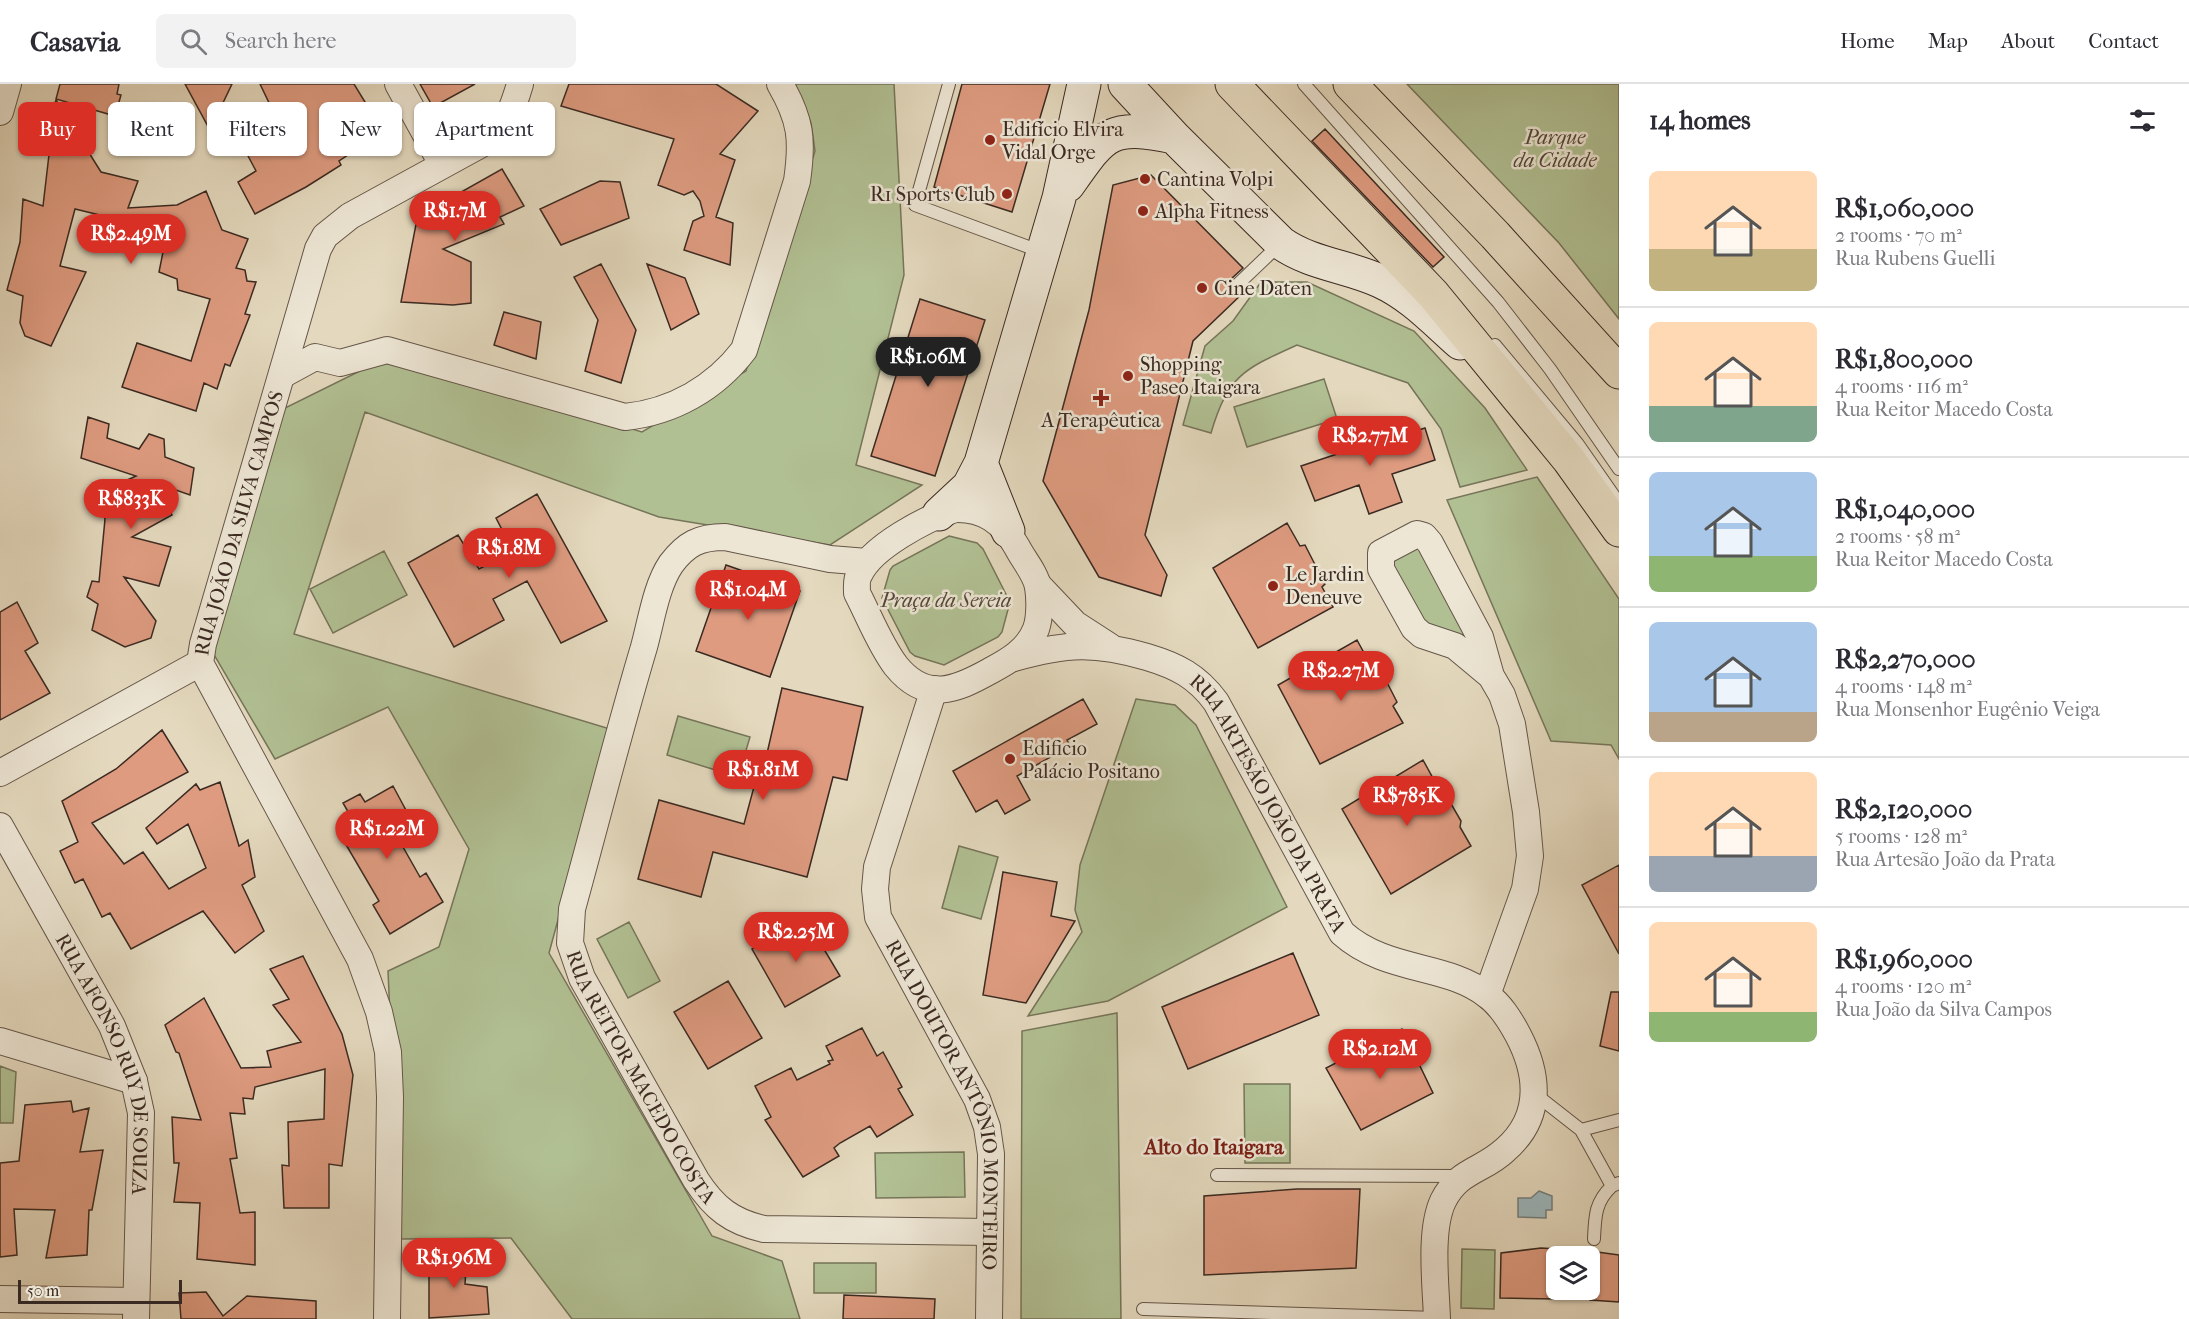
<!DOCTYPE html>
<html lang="en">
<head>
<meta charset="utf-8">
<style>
	:root { --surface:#fff; --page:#f2f2f3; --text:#2b2b33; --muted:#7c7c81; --line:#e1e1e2; --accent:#d93025 }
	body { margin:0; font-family:"IM FELL French Canon",serif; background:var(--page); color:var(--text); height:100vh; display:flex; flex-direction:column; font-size:22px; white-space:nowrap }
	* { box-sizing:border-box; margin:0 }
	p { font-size:20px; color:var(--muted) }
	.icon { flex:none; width:33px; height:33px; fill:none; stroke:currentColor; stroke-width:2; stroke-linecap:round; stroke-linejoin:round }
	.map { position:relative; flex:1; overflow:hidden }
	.panel { display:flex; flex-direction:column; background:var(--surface); width:570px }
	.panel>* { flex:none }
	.banner { position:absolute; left:18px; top:18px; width:570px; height:54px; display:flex; gap:12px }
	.controls { position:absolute; left:1546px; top:1162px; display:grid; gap:12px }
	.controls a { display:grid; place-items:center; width:54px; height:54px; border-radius:9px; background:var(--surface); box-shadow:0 2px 4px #0004; font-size:30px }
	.scale { position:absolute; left:18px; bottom:15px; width:164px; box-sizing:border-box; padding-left:6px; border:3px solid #3b2a22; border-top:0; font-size:16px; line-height:21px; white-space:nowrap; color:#3b2a22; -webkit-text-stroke:4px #ede6d5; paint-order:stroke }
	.price { position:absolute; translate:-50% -51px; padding:0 14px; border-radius:21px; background:var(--accent); color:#fff; font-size:20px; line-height:39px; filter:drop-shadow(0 2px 3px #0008) }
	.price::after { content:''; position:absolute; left:50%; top:36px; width:18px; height:14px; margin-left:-9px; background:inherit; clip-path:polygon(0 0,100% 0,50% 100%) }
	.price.on { background:#222; color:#fff }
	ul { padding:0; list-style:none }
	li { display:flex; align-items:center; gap:18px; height:150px; padding:0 30px }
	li+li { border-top:2px solid var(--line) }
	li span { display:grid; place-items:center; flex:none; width:168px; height:120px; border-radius:9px; color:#555 }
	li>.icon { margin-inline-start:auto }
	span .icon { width:72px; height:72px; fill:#fffc; stroke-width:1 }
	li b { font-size:26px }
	h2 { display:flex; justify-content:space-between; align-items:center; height:72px; padding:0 30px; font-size:26px }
	.tag { padding:0 21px; border-radius:9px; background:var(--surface); box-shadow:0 2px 4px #0004; font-size:21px; line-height:54px }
	.tag.on { background:var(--accent); color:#fff }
	header { display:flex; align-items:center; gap:36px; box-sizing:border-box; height:84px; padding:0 30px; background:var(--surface); border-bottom:2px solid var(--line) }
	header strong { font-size:28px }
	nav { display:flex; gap:33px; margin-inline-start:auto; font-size:21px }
	.search { width:420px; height:54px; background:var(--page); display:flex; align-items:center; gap:15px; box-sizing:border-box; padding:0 21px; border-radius:9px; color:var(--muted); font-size:22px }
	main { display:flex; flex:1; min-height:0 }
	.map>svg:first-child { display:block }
</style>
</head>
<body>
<header>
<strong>Casavia</strong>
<div class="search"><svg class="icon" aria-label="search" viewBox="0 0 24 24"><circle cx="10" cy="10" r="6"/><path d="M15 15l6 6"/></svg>Search here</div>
<nav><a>Home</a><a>Map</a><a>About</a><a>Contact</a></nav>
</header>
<main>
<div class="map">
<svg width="1619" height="1235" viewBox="0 0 1619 1235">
	<rect width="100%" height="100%" fill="#e4d9be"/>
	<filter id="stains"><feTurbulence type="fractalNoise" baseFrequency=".00333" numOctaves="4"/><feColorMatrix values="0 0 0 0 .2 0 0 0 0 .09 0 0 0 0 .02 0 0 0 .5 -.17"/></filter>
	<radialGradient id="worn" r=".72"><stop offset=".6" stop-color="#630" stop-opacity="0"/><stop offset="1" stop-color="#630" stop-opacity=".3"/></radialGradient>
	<!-- green -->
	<path fill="#b1c093" stroke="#76755a" stroke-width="1.5" d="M 795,0 L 894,0 L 904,191 L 856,381 L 922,401 L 830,461 L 659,433 L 365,328 L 294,550 L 610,645 L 549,869 L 712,1152 L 782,1177 L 800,1235 L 572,1235 L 511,1154 L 400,1155 L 388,887 L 439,863 L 469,765 L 388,623 L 275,675 L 213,569 L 283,325 L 372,281 L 400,277 L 642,348 L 746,287 L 815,67 L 811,39 Z
		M 1407,0 L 1619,0 L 1619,235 L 1559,159 Z
		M 1261,198 L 1307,198 L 1414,247 L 1485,324 L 1527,386 L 1460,403 L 1441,345 L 1408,299 L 1297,261 C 1244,285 1228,291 1211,349 L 1183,341 L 1205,262 L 1233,237 Z
		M 1324,295 L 1337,335 L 1247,363 L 1234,323 Z
		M 1537,393 L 1619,515 L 1619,675 L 1611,661 L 1551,657 L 1447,416 Z
		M 949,452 L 977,459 L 983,465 L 1010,518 L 1002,548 L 998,553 L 944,581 L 915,572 L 910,568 L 882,514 L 890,486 L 893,482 Z
		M 1422,461 L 1466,549 L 1459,553 L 1422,538 L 1391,480 L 1392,473 Z
		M 384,467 L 407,511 L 333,549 L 310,505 Z
		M 1136,615 L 1175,621 L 1196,641 L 1287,823 L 1108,917 L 1028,932 L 1082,848 L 1075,826 L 1080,781 Z
		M 678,632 L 750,653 L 738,693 L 667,671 Z
		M 959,762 L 998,773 L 981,835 L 942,824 Z
		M 629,838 L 660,897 L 628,914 L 597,855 Z
		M 1117,929 L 1121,1235 L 1021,1235 L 1022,947 Z
		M 0,982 L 16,988 L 13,1039 L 0,1039 Z
		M 1244,1000 L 1290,1000 L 1290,1079 L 1245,1079 Z
		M 964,1068 L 965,1113 L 876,1114 L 875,1069 Z
		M 1462,1165 L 1495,1166 L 1494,1225 L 1461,1224 Z
		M 814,1179 L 876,1179 L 876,1209 L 814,1209 Z"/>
	<!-- water -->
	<path fill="#9cb7bd" stroke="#757f7f" stroke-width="1.5" d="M 1539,1107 L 1552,1112 L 1552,1126 L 1546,1126 L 1546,1134 L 1518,1133 L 1518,1114 L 1531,1114 Z"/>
	<!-- building -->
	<path fill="#de9b80" stroke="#3b2a22" stroke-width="1.5" d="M 60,0 L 119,0 L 117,10 L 121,11 L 115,32 L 56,15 Z
		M 185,0 L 232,0 L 210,46 Z
		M 260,0 L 354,0 L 365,18 L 356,30 L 369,57 L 339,77 L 341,81 L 306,103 L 255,130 L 238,98 L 256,87 L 246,68 L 283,48 Z
		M 420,0 L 475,0 L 433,23 Z
		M 569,0 L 716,0 L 758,27 L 720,70 L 735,76 L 716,133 L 733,139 L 730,181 L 684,166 L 693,137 L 704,132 L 700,117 L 693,107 L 684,111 L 658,101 L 674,55 L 561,22 Z
		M 962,0 L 1050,0 L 1012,128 L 934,103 Z
		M 56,16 L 101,88 L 138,97 L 128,124 L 177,121 L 206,107 L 222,146 L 248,155 L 236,184 L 245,186 L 247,197 L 256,198 L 245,230 L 250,231 L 230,282 L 225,280 L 217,305 L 204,299 L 196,327 L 122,303 L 137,259 L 191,277 L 210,215 L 178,206 L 177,195 L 159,188 L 166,153 L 151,150 L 153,144 L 75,125 L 60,182 L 86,188 L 51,262 L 25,252 L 20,239 L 23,212 L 7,206 L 20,158 L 23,115 L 43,122 L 50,62 L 41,57 L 39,29 L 51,30 Z
		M 1325,45 L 1444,173 L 1433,183 L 1312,57 Z
		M 502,85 L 524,122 L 500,133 L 504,140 L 443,165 L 471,178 L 471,219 L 453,221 L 401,218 L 418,130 L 455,131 L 447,116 Z
		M 1151,91 L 1243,184 L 1230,196 L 1228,203 L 1233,210 L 1243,209 L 1193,257 L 1145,451 L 1167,491 L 1161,512 L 1099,493 L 1043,397 L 1089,226 L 1113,101 Z
		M 600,97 L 620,98 L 629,134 L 561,161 L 540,125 Z
		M 601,180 L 636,246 L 621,299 L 585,287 L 598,236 L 574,193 Z
		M 647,180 L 685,194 L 699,230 L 671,246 Z
		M 920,215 L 985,236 L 935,392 L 871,372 Z
		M 504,228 L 541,238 L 536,275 L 494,261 Z
		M 88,333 L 109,340 L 107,354 L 139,365 L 149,350 L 164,355 L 165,373 L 194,384 L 190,411 L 156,399 L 172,431 L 132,453 L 171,463 L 159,502 L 124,493 L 156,537 L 151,554 L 125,563 L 92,546 L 98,520 L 87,513 L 92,497 L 99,498 L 105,435 L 95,411 L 136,392 L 81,374 Z
		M 1425,344 L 1435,376 L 1392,390 L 1402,418 L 1369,430 L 1359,401 L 1315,417 L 1301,382 L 1340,369 L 1348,357 L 1378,346 L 1392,355 Z
		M 537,410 L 607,537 L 561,559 L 527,497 L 493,515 L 504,536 L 454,563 L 408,479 L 458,451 L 479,485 L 513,467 L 496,434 Z
		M 1287,439 L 1300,462 L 1305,461 L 1325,500 L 1322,503 L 1333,523 L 1258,564 L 1213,484 Z
		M 726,481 L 800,507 L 770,593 L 696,567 Z
		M 17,518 L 38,559 L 25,567 L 50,609 L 0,636 L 0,528 Z
		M 1357,556 L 1369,578 L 1376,577 L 1397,618 L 1393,622 L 1403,639 L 1320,680 L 1278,601 Z
		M 782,604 L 863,623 L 847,696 L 833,693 L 807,793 L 713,768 L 701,813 L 638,795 L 659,716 L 744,740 L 755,699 L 760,700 Z
		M 1083,615 L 1097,640 L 1067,656 L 1070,662 L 1017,692 L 1030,716 L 1005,730 L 997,716 L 976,728 L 953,687 Z
		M 162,646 L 188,688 L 92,739 L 124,780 L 143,768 L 169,805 L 206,784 L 188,740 L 157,760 L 146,744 L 196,700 L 200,706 L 220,698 L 239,762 L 248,756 L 255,793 L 242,801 L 264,847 L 235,869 L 203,827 L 131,865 L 110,829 L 102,833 L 83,795 L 75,799 L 60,767 L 78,758 L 62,717 L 116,685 Z
		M 1423,676 L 1434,696 L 1439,699 L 1461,737 L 1460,743 L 1471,762 L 1391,810 L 1342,725 Z
		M 393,702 L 408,730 L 390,740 L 420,793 L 426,789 L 443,818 L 390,850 L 373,821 L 379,817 L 338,747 L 354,738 L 343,719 L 360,710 L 365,718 Z
		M 1619,781 L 1619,870 L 1582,801 Z
		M 1003,788 L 1057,798 L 1051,832 L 1075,837 L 1026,919 L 983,911 Z
		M 806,835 L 840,892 L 785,923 L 752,865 Z
		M 1293,869 L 1319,931 L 1188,985 L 1162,923 Z
		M 303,872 L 342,950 L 353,991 L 342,1082 L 329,1080 L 329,1124 L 284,1124 L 282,1081 L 289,1082 L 288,1038 L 324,1035 L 325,985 L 255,1003 L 253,1015 L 243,1014 L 245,1030 L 230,1029 L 237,1074 L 230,1075 L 240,1129 L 255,1128 L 255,1181 L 197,1175 L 200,1119 L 174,1118 L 179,1079 L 174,1079 L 172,1033 L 201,1036 L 179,969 L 176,968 L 165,941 L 204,914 L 241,984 L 271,983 L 267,967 L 301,958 L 273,921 L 289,915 L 270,885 Z
		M 728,897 L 762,954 L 708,985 L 674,928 Z
		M 1611,908 L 1619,908 L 1619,967 L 1600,962 Z
		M 862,944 L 877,972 L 883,968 L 902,1003 L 898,1005 L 913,1031 L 877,1053 L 870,1042 L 840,1059 L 834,1064 L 839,1072 L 803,1093 L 765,1036 L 771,1033 L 755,1002 L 791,984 L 797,996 L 830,980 L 828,977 L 833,976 L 826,962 Z
		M 1402,945 L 1433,1009 L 1361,1046 L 1326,984 Z
		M 71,1017 L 73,1028 L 89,1024 L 80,1068 L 103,1066 L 92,1126 L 89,1126 L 87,1171 L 46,1174 L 55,1126 L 14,1125 L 17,1171 L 0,1173 L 0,1079 L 19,1077 L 25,1021 Z
		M 1297,1105 L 1360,1105 L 1356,1184 L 1204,1191 L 1204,1112 Z
		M 1541,1164 L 1557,1165 L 1557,1215 L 1500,1214 L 1501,1169 Z
		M 1590,1167 L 1619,1171 L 1619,1218 L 1590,1216 Z
		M 467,1169 L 465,1200 L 487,1203 L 489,1230 L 429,1234 L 429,1173 Z
		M 206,1208 L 223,1232 L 247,1212 L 316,1217 L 316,1235 L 181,1235 L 179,1209 Z
		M 844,1211 L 935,1215 L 934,1235 L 843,1235 Z"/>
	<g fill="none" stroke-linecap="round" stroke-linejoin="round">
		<!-- lane casing -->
		<g stroke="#655649" stroke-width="14">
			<path id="lane" d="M 949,0 L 915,121 L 1042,168
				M 1304,0 L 1498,218 L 1550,285 L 1619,385
				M 1236,202 L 1280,160
				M 1495,261 L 1577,359 L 1616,415
				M 1535,1010 L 1581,1046 L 1612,1102 L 1619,1099
				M 1581,1046 L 1619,1036
				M 1217,1091 L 1460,1092
				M 1594,1155 C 1595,1132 1595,1118 1612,1102
				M 1143,1225 L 1437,1234"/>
		</g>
		<!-- street casing -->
		<g stroke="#655649" stroke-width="28">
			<g id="street">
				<path d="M 398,0 L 442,80"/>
				<path d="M 0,28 L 8,0"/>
				<path d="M 282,291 L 315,273 L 340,279 L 387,266 L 625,333 C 673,328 715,304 744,266 L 797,97 C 803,56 801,36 780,0"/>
				<path d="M 955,425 C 984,424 1003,438 1017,463 C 1023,475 1036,490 1038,503 C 1040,515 1040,534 1036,545 C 1028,566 1009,577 990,587 C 956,606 926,619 896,582 C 880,561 869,532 857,509 C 857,503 856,496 859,491 C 871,463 927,434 955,425 Z"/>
				<path id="s1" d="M 867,478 L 830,475 L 725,453 C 699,453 686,460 671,480 C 656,502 651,538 644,563 C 618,650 596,738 572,825 L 570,859 L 582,894 L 696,1096 C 714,1124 732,1138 764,1145 L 989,1148"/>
				<path d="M 1038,501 L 1075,540 L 1109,562"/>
				<path id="s2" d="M 1014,574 C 1067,559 1095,558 1147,573 C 1177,582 1197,592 1216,618 L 1342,849 C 1387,889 1446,879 1487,911 C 1501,921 1510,936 1518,951 C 1539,991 1543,1033 1505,1066 C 1483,1087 1458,1086 1443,1117 C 1429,1147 1436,1202 1437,1235"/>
				<path id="s3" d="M 934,605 L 877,783 L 875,805 L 878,833 L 977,1015 L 987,1043 L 991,1070 L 989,1235"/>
				<path d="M 0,689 L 200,579"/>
				<path id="s4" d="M 0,742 L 112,942 L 134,997 L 141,1029 L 136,1235"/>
				<path d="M 1487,911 L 1525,805 L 1530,772 L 1526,728 L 1512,640 L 1502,611 L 1491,592 L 1480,553 L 1430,459 L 1424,452 L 1417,450 L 1381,469 L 1381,485 L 1414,544 L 1422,551 L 1455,562 L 1491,592"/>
				<path d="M 0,957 L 134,997"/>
				<path d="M 0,1215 L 136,1217"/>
				<path id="s5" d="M 387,1235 L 390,1013 L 388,968 L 379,928 L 360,875 L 200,579 L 203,560 L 318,165 L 325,152 L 350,132 L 487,57 C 507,41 513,24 520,0"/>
			</g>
		</g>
		<!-- secondary casing -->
		<g stroke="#3b2a22" stroke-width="35">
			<path id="secondary" d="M 1125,0 L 1174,53 L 1281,159 C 1311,180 1347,182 1380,197 C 1411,211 1434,236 1460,259
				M 1068,101 C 1104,50 1109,39 1174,53
				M 981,379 L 1008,447
				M 939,430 L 969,402 L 981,379 L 1059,114 L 1084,0"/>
		</g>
		<!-- primary casing -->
		<g stroke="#3b2a22" stroke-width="35">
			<path id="primary" d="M 1232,0 L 1433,210 L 1569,376 L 1619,446
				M 1350,0 L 1495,151 L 1619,288"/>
		</g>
		<!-- lane -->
		<use href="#lane" stroke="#ede6d5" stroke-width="12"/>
		<!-- street -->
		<use href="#street" stroke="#ede6d5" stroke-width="26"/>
		<!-- secondary -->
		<use href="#secondary" stroke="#ede6d5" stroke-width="33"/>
		<!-- primary -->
		<use href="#primary" stroke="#e4d9be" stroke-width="33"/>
	</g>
	<!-- markers -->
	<g fill="#8f2418" stroke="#ede6d5" stroke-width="2">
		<circle cx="990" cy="56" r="6"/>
		<circle cx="1145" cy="95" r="6"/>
		<circle cx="1007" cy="110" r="6"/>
		<circle cx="1143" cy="127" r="6"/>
		<circle cx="1202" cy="204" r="6"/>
		<circle cx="1128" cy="292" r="6"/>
		<path d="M1098 305h6v6h6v6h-6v6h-6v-6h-6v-6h6z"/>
		<circle cx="1273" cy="502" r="6"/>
		<circle cx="1010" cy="675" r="6"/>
	</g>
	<g text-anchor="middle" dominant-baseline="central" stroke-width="5" stroke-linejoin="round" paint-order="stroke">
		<!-- poi labels -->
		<g font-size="20" fill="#3b2a22" stroke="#ede6d5" text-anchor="start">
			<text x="1002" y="45">Edifício Elvira<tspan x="1002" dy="23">Vidal Orge</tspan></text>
			<text x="1157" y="95">Cantina Volpi</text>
			<text x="995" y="110" text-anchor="end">R1 Sports Club</text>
			<text x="1155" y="127">Alpha Fitness</text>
			<text x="1214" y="204">Cine Daten</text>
			<text x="1140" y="280">Shopping<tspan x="1140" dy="23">Paseo Itaigara</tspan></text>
			<text x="1101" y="336" text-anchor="middle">A Terapêutica</text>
			<text x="1285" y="490">Le Jardin<tspan x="1285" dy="23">Deneuve</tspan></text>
			<text x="1022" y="664">Edificio<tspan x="1022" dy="23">Palácio Positano</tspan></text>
		</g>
		<!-- park labels -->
		<g font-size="20" font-style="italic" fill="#534839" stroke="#ede6d5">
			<text x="1555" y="53">Parque<tspan x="1555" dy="23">da Cidade</tspan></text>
			<text x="946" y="516">Praça da Sereia</text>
		</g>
		<!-- street labels -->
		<g font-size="20" fill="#3b2a22" stroke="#ede6d5">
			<text stroke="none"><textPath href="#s5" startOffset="846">RUA JOÃO DA SILVA CAMPOS</textPath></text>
			<text stroke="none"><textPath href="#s2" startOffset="333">RUA ARTESÃO JOÃO DA PRATA</textPath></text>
			<text stroke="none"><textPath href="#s4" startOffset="264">RUA AFONSO RUY DE SOUZA</textPath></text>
			<text stroke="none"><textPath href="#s1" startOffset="753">RUA REITOR MACEDO COSTA</textPath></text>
			<text stroke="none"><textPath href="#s3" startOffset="441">RUA DOUTOR ANTÔNIO MONTEIRO</textPath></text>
		</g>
		<!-- neighbourhood labels -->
		<g font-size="21" font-weight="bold" fill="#7a1f14" stroke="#ede6d5">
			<text x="1214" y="1063">Alto do Itaigara</text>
		</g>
	</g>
	<rect width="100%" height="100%" filter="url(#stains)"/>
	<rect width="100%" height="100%" fill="url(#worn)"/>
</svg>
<div class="controls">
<a><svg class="icon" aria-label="layers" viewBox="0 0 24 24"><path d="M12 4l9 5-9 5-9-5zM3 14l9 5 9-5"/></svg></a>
</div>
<div class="scale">50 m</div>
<b class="price" style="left:455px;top:158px">R$1.7M</b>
<b class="price" style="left:131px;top:181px">R$2.49M</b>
<b class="price on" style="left:928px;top:304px">R$1.06M</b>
<b class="price" style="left:1370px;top:383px">R$2.77M</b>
<b class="price" style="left:131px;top:446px">R$833K</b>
<b class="price" style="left:509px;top:495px">R$1.8M</b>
<b class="price" style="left:748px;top:537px">R$1.04M</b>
<b class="price" style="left:1341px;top:618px">R$2.27M</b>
<b class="price" style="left:763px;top:717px">R$1.81M</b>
<b class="price" style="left:1407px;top:743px">R$785K</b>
<b class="price" style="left:387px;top:776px">R$1.22M</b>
<b class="price" style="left:796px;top:879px">R$2.25M</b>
<b class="price" style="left:1380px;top:996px">R$2.12M</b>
<b class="price" style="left:454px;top:1205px">R$1.96M</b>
<div class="banner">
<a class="tag on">Buy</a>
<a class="tag">Rent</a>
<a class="tag">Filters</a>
<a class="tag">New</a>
<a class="tag">Apartment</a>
</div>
</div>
<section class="panel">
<h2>14 homes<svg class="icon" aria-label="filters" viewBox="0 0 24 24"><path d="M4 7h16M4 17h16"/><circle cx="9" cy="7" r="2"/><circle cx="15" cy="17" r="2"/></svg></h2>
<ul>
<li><span style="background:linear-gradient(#ffd9b3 65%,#c2b280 0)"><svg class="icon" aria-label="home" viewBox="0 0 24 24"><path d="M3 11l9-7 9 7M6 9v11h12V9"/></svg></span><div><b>R$1,060,000</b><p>2 rooms · 70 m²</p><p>Rua Rubens Guelli</p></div></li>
<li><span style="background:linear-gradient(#ffd9b3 70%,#7fa58c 0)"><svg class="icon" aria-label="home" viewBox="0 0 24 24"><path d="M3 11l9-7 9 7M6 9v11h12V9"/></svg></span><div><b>R$1,800,000</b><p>4 rooms · 116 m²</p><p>Rua Reitor Macedo Costa</p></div></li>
<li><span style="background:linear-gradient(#a9c7e8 70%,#8fb573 0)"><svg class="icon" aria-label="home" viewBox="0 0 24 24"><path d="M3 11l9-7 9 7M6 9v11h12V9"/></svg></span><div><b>R$1,040,000</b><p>2 rooms · 58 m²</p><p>Rua Reitor Macedo Costa</p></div></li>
<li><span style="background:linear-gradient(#a9c7e8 75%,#b9a48a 0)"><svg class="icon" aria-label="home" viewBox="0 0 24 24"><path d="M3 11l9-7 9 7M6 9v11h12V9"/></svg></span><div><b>R$2,270,000</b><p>4 rooms · 148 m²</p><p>Rua Monsenhor Eugênio Veiga</p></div></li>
<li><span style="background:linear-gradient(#ffd9b3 70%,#9aa5b1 0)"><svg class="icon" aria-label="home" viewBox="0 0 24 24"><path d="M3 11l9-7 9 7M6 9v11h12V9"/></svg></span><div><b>R$2,120,000</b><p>5 rooms · 128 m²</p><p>Rua Artesão João da Prata</p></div></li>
<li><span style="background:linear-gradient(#ffd9b3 75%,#8fb573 0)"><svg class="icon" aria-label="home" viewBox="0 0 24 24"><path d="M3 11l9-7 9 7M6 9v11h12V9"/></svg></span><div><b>R$1,960,000</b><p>4 rooms · 120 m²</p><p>Rua João da Silva Campos</p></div></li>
</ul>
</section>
</main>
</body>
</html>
